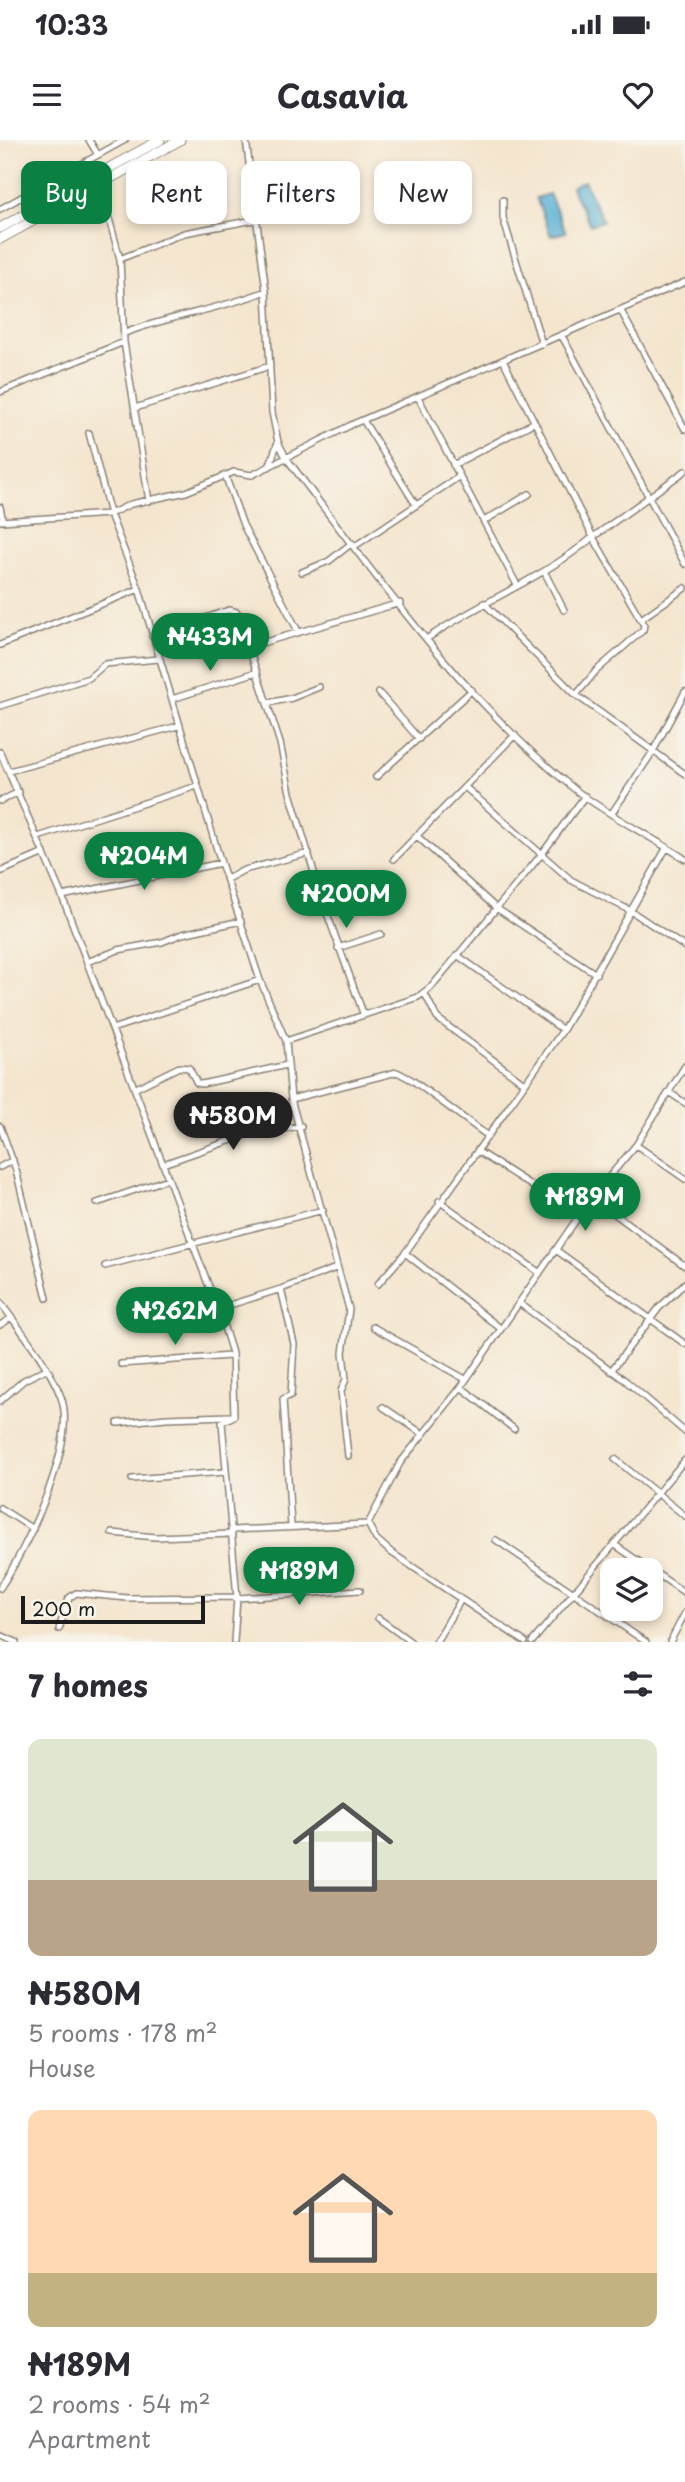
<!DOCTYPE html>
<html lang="en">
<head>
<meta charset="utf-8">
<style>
	:root { --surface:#fff; --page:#f2f2f3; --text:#2b2b33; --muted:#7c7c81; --accent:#0b8043 }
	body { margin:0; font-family:"Playpen Sans",sans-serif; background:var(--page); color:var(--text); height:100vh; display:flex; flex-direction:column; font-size:26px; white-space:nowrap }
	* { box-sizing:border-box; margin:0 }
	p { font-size:23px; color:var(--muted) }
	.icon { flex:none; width:38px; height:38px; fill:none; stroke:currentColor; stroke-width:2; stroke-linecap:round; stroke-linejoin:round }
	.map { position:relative; height:1502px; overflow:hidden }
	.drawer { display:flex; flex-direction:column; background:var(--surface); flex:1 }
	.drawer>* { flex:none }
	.guide { position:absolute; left:21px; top:21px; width:644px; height:63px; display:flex; gap:14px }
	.fabs { position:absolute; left:600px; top:1418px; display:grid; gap:14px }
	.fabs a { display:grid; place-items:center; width:63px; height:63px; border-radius:14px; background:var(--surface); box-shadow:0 4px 10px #0003; font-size:35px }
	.scale { position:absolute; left:21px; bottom:18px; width:184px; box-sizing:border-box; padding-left:7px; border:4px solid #1c1c1c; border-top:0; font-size:19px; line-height:24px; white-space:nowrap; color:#1c1c1c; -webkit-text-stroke:5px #f7f3e8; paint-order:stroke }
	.price { position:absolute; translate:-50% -60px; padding:0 16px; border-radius:24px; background:var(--accent); color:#fff; font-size:23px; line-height:46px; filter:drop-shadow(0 2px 4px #0008) }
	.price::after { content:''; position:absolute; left:50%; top:42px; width:21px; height:16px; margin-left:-10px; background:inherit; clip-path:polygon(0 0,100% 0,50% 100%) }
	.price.active { background:#222; color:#fff }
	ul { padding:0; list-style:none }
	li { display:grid; align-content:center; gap:14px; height:371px; padding:0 28px }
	li span { display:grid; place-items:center; height:217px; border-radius:14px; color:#555 }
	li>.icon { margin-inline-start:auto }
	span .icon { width:126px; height:126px; fill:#fffc; stroke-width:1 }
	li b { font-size:30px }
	h2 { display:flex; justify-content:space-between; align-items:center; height:84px; padding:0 28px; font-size:30px }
	.tag { padding:0 24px; border-radius:14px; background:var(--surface); box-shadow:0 4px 10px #0003; font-size:24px; line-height:63px }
	.tag.active { background:var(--accent); color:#fff }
	.status { display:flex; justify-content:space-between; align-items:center; height:49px; padding:0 35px; background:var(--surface); direction:ltr }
	.status svg { height:19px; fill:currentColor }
	header { display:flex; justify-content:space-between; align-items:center; height:91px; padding:0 28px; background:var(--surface); font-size:32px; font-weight:700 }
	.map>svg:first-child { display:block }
</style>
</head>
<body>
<div class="status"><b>10:33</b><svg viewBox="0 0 49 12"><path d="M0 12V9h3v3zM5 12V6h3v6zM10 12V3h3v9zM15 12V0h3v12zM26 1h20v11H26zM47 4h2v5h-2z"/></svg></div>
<header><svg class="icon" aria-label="menu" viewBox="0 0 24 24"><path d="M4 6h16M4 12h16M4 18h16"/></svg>Casavia<svg class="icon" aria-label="heart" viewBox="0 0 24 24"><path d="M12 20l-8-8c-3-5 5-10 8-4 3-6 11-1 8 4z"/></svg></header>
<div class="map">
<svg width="685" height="1502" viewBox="0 0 685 1502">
	<rect width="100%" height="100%" fill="#f7f3e8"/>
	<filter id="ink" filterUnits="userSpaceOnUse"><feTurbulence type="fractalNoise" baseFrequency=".0143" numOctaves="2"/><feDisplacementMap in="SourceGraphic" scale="14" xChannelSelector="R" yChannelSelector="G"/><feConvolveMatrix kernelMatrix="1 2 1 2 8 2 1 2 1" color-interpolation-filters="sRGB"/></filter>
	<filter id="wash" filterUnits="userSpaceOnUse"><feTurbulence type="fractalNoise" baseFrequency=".00686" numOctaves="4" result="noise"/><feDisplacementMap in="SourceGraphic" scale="28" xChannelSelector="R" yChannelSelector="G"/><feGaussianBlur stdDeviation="1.57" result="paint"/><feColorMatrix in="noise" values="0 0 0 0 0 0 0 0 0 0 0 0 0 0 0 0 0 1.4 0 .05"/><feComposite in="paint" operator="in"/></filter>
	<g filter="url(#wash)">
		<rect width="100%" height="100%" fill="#f4e5ce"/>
		<!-- water -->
		<path fill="#5ab1d6" stroke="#3b6679" stroke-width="2" d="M 584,41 L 603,81 L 590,85 L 571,47 Z
			M 549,54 L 566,92 L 551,96 L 536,58 Z"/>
	</g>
	<g filter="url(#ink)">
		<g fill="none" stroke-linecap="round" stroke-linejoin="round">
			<!-- minor casing -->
			<g stroke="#888075" stroke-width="8">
				<path id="minor" d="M 89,0 L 98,15
					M 246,0 L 266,151 L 272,272 L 278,302 L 287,319 C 374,434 461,557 573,648 C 607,675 649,695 685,719
					M 100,45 L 120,119 L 124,202 L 149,361
					M 503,60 L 503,78 L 542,204
					M 0,69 L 125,0
					M 120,119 L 184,93 L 254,80
					M 621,171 L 685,289
					M 125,193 C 172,175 220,170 266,151
					M 562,196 L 685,424
					M 503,220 L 593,397 L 685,331
					M 0,252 L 124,202
					M 418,257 L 517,445
					M 135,268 L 270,226
					M 363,280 L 416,365
					M 89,293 L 110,374 L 139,449 L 221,723 L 260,840 L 286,901 L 291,959 L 349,1169 L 343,1213 L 346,1239 L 341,1251 L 348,1316
					M 453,325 L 533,283
					M 269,327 L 278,302
					M 225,335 L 243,385 L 298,491
					M 0,367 L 3,381
					M 0,381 L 110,374 L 131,364 L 186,352 L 234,332 L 252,335 L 353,284 L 685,142
					M 484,381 L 529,354
					M 355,406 L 460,336
					M 302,432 L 329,421 L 352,403
					M 545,433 L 564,470
					M 484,463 L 576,555
					M 641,479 L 685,448
					M 152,496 L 229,470 L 237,472 L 280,603 L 290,653 L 324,765 L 363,873
					M 428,498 C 481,461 543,439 593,397 L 644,485 L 643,490 L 596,531 L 576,555 L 685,634
					M 0,505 L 139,449
					M 248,507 L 400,463
					M 379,553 L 419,599
					M 172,559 L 257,532
					M 268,563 L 292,558 L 319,547
					M 0,566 L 89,538 L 105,524 L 158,519
					M 0,612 L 62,756 L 223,1184 L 232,1213 L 234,1276 L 222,1282 L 237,1458 L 234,1502
					M 9,631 L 178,586
					M 376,637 L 472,550
					M 466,648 L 571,740 L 631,771 L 685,807
					M 0,661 L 19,652
					M 612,673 L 652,613 L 685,552
					M 417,696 L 496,768 L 596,834
					M 38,697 L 197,646
					M 394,719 L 515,595
					M 0,732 L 44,713
					M 227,739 L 244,730 L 309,713
					M 62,756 L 221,723
					M 338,808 L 381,794
					M 457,815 L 563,890
					M 87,822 L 118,810 L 162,802 L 182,794 L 241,781
					M 424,852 L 437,878 L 524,943
					M 112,889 L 260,840
					M 286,901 L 418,857 L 432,846 L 541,715 L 585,656
					M 136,948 L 179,927 L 189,928 L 197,943 L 202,944 L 287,925
					M 670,953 L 685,963
					M 291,959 L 397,932 L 412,940 L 488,996
					M 0,986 L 16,1030 L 47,1158
					M 636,1005 L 685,1039
					M 477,1011 L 581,1077
					M 163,1024 L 252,993 L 301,986
					M 0,1027 L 13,1020
					M 592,1057 L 685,1126
					M 439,1061 L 540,1133
					M 97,1063 L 168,1039
					M 556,1110 L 685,1204
					M 105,1126 L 323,1070
					M 378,1144 L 405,1113
					M 281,1149 L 336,1128
					M 0,1162 C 21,1191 48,1223 61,1257 C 78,1302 26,1410 0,1448
					M 519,1163 L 626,1241 L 685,1292
					M 217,1169 L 281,1149 L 294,1204 L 291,1255 L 283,1259 L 291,1386
					M 0,1185 L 11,1178
					M 131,1186 L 213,1157
					M 373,1187 L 465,1239
					M 500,1188 L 405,1113 L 563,890 L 667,707
					M 121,1224 L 230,1216
					M 611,1231 L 659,1168 L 685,1143
					M 461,1247 L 514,1289
					M 0,1261 L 24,1240 L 46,1229
					M 383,1267 L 423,1294
					M 118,1283 L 166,1278 L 230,1276
					M 615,1319 L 685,1376
					M 132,1339 L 225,1332
					M 0,1368 L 33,1389
					M 232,1390 L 368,1384
					M 112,1393 L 156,1397 L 232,1394
					M 496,1400 L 646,1502
					M 615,1405 L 685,1453
					M 237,1458 L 360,1450
					M 378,1478 L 411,1502
					M 59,1489 L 69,1458 L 76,1453 L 127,1458 L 237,1457
					M 0,1495 L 16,1502
					M 436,1502 L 460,1461
					M 525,1502 L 392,1413 L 376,1399 L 368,1384 L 400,1323 L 461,1247 L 592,1057 L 636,1005 L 685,926
					M 532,1502 L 685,1320
					M 670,1502 L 685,1473"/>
			</g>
			<!-- trunk casing -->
			<g stroke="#888075" stroke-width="11">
				<path id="trunk" d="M 0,88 L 160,0
					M 0,99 L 180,0"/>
			</g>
			<!-- minor -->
			<use href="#minor" stroke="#fff" stroke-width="5"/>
			<!-- trunk -->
			<use href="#trunk" stroke="#fff" stroke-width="9"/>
		</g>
	</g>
</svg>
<div class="fabs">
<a><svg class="icon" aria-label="layers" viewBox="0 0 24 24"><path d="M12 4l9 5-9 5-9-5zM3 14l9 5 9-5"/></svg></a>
</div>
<div class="scale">200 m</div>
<b class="price" style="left:210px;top:533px">₦433M</b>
<b class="price" style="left:144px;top:752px">₦204M</b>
<b class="price" style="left:346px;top:790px">₦200M</b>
<b class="price active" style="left:233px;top:1012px">₦580M</b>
<b class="price" style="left:585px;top:1093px">₦189M</b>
<b class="price" style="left:175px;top:1207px">₦262M</b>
<b class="price" style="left:299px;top:1467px">₦189M</b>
<div class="guide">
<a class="tag active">Buy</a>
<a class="tag">Rent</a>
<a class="tag">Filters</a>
<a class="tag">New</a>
</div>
</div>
<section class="drawer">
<h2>7 homes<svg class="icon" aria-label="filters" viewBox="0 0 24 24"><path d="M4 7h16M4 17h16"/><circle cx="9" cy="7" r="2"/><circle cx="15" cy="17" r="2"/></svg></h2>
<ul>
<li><span style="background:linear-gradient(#dfe7d0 65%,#b9a48a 0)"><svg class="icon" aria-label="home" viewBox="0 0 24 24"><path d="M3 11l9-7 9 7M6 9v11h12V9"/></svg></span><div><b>₦580M</b><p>5 rooms · 178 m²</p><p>House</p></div></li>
<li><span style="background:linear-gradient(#ffd9b3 75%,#c2b280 0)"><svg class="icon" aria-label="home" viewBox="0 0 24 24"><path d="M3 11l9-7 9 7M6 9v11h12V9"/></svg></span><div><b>₦189M</b><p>2 rooms · 54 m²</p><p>Apartment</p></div></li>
</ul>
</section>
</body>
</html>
